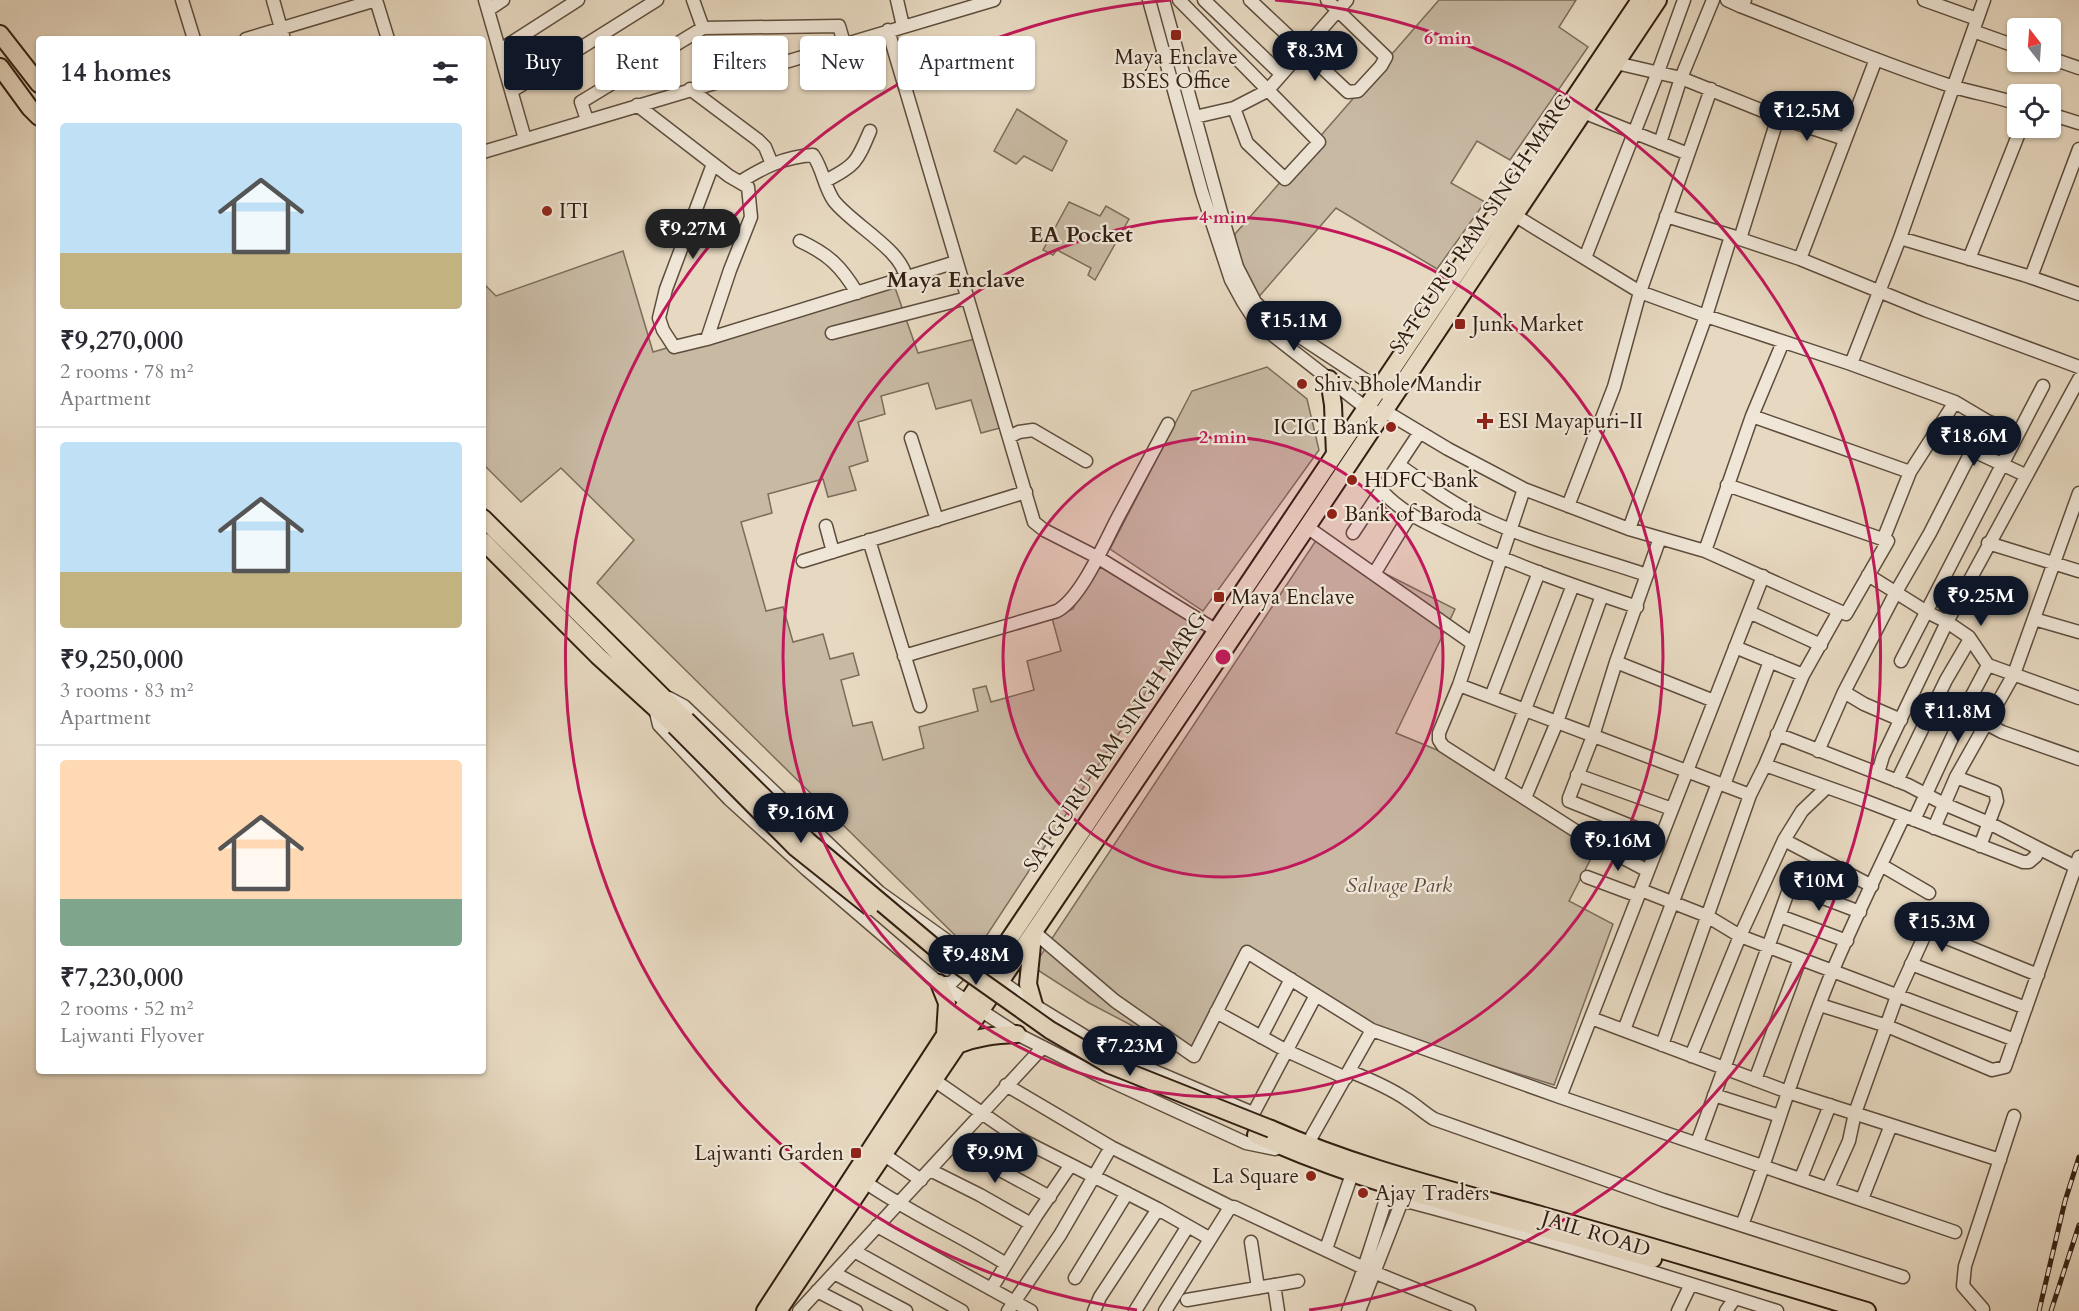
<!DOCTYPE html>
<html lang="en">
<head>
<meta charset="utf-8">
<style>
	:root { --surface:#fff; --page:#f7f7f7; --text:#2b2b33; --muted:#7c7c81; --line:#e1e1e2; --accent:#111827 }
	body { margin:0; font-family:Cardo,serif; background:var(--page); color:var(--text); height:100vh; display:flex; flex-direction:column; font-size:22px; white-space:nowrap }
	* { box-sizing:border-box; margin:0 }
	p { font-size:20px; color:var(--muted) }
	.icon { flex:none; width:33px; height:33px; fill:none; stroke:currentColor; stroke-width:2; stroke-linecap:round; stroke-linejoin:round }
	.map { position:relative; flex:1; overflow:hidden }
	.sheet { position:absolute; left:36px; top:36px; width:450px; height:1038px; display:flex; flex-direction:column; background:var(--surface); border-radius:6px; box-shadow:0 2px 4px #0004 }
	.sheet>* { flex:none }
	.top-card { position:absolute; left:504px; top:36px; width:570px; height:54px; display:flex; gap:12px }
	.needle { width:39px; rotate:343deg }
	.tools { position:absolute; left:2007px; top:18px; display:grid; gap:12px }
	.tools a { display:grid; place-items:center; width:54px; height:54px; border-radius:6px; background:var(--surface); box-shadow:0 2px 4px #0004; font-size:30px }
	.price { position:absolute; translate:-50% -51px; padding:0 14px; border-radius:21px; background:var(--accent); color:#fff; font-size:20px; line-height:39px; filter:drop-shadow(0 2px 3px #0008) }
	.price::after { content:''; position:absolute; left:50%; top:36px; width:18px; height:14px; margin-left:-9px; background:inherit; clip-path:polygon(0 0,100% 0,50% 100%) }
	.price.active { background:#222; color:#fff }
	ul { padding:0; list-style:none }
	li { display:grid; align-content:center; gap:12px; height:318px; padding:0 24px }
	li+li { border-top:2px solid var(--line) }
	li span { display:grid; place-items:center; height:186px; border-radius:6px; color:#555 }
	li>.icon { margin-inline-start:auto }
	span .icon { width:108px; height:108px; fill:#fffc; stroke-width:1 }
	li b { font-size:26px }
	h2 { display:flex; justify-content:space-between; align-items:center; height:72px; padding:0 24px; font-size:26px }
	.tag { padding:0 21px; border-radius:6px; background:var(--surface); box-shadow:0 2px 4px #0004; font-size:21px; line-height:54px }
	.tag.active { background:var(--accent); color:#fff }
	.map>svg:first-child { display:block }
</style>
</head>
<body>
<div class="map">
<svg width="2079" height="1311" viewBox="0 0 2079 1311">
	<rect width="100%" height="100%" fill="#e7d9c1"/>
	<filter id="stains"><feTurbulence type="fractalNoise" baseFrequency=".00333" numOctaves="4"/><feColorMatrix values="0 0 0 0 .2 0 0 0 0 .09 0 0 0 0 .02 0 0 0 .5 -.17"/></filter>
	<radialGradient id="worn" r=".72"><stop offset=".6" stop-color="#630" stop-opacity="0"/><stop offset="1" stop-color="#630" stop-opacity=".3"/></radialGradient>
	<!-- green -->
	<path fill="#c8b9a3" stroke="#7c6c5a" stroke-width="1.5" d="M 1439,0 L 1576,0 L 1559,27 L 1588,47 L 1510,160 L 1477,141 L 1451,183 L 1485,202 L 1437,269 L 1336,208 L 1256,300 L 1242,283 L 1235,234 Z
		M 1017,109 L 1067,141 L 1052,171 L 1024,156 L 1016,164 L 994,151 Z
		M 1069,202 L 1100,216 L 1106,206 L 1129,219 L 1095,280 L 1088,275 L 1091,268 L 1057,250 L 1053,255 L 1043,250 Z
		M 623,251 L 653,352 L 893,282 L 918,353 L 975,339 L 1000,428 L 981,433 L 971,400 L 936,409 L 928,383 L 881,396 L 885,414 L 858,422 L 868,461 L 849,467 L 856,490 L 828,497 L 823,479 L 768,494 L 772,513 L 741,522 L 766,611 L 783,607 L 793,642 L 823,634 L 830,659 L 853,653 L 859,675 L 841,680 L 853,726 L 872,722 L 883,760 L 924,748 L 919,727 L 978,711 L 973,689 L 986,686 L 991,702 L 1034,690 L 1027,661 L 1061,651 L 1052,618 L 1073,609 L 1096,560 L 1192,622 L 981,944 L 964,944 L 597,583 L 634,540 L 561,468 L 521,502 L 483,464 L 483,283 L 496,296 Z
		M 1267,367 L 1307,399 L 1319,450 L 1203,611 L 1110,549 L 1192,391 Z
		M 1317,539 L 1455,609 L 1396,733 L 1459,759 L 1599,843 L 1569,901 L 1613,924 L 1554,1085 L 1372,1028 L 1245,957 L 1190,1056 L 1089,1003 L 1033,967 Z"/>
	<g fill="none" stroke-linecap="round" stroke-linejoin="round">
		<!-- minor casing -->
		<g stroke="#5e4d3d" stroke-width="15">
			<path id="minor" d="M 182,0 L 194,39
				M 273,0 L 284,39
				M 376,0 L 388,39
				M 485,0 L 525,139
				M 693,0 L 703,28
				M 897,0 L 903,26
				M 1149,0 L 1202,192 L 1231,280 L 1243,302 L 1256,322 L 1366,408 L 1381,414
				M 1163,0 L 1224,223 L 1237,267 L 1255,302 L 1273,319 L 1385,393
				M 1179,0 L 1319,142 L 1285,179 L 1247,143 L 1234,108
				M 1204,0 L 1281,74
				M 1250,0 L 1348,92 L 1358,91 L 1381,66 L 1386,57 L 1327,0
				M 1713,0 L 1681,78 L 1778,117 L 1740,239 L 1800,259 L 1925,310 L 2079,367
				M 1727,0 L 1740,6
				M 1745,0 L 1740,6 C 1810,33 1880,63 1951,86 C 1973,93 1996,96 2018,104
				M 1924,0 L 1977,19
				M 1984,0 L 1900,238 L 2024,275 L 2079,294
				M 488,10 L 503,0
				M 888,30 L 1034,522 L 1044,530 L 1097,557 L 1217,631
				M 1973,31 L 2018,47
				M 246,39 L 376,0
				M 500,50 L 578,0
				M 2050,58 L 2079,68
				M 1616,63 L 1681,78 L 1660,143
				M 690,89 L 758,140 L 765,147 L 772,164
				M 512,91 L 657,0
				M 637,105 L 729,176 L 748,187 L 751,217 L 730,270 L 707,339 L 956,262
				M 1583,112 L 1688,154
				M 2050,114 L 2079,123
				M 1195,117 L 1234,108 L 1267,91 L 1347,0
				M 1778,117 L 1845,139
				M 587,120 L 581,102 L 703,28 L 839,26 L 844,43
				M 483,152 L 994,0
				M 825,181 C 855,166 857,162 870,131
				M 740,182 C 764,167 784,157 813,155 C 823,169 824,187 834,201 C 853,225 902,250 906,278
				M 1514,215 L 1640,292 L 1706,316 L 1851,364 L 1900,238
				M 1666,216 L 1739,238
				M 800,241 C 828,254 841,266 857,293
				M 1585,258 L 1658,72 L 1684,0
				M 1800,259 L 1876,59
				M 1969,259 L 2021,128
				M 2031,277 L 2079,149
				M 832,333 L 967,298
				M 707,339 L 674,347 L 663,330 L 659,318 L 666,289 L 713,164
				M 1783,342 L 1752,416 L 1910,472 L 1955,402 L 1851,364
				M 1955,402 L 1987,421 L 2018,434 L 2043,386
				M 1383,410 L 1448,449 L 1524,489 L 1629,529 L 1705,551 L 1846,614 L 1888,541 L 1727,485
				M 1935,433 L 2025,475
				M 1009,437 L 1019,432 L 1033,430 L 1086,461
				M 911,438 L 937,520
				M 1399,465 C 1427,485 1454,505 1485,519 C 1537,543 1594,557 1647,575
				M 1524,489 L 1459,685 L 1750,795
				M 1382,491 C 1399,510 1420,520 1443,531 C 1505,562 1571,585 1637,607
				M 1568,506 L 1614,387 L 1640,292 L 1711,89
				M 826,526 L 833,552
				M 1307,527 L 1472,643
				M 1629,529 L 1706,316 L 1731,236
				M 1353,533 L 1420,432
				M 1660,538 L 1616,662 L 1593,736 L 1569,798 L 1569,801 L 1661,838
				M 869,540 L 920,706
				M 1883,540 L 1910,472
				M 1988,543 L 2079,571
				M 1705,551 L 1752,416
				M 803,561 L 1026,492
				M 1374,574 L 1410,515
				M 1868,575 L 1927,612 L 1947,622 L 1969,637 L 1988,665 L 2079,698
				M 1749,612 L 1821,645
				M 2034,619 L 2079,632
				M 1735,647 L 1803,675
				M 904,656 L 1057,611 C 1081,598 1104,544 1117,519 C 1134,487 1151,456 1168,424
				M 1901,661 L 2018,434
				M 1616,662 L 1714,701
				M 1459,685 L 1439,733 L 1439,740 L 1443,746 L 1593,842 L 1648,871
				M 1844,692 L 1864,704 L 1901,720
				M 1491,697 L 1539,572
				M 669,698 L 684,706 L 879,892 L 967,955 L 969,965 L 951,983 L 939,983
				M 655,708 L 659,725 L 729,799 L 806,869 L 939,983 L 1017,1034 L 1104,1078 L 1246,1143 L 1275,1149
				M 1985,723 L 2002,732 L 2079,759
				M 1818,751 L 1844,692 L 1896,592 L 1930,533 L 1987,421
				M 1765,765 L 1803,675 L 1839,611
				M 1878,773 L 1883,756 L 1947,622 L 2079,379
				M 1577,775 L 1672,809
				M 1956,777 L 1995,792 L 1997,801 L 1980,846
				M 1498,779 L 1573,585
				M 1897,781 L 1946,680 L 1970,639
				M 1724,785 L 1770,661
				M 1525,798 L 1557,722 L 1602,595
				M 1914,820 L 1970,699 L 1988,665
				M 1934,828 L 1956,777 L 2014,674 L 2079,493
				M 1784,840 L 1872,886
				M 2038,848 L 2076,867
				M 1881,865 L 1929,893
				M 1587,877 L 1638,896
				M 1641,890 L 1707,916 L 1740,936 L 2015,1040
				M 1780,916 L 1847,941
				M 1033,931 L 1115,1001 L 1194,1056 L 1247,952 L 1372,1030 L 1560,1097 L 1955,1232
				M 1911,964 L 2026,1008
				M 994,976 L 1034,1005 L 1114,1054 L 1248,1111
				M 1820,1005 L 1887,1026 L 1992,1070 L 2005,1067 L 2079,857
				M 1216,1012 L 1287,1051 L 1346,1078
				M 1591,1018 L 1788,1092 L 2000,1160
				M 1624,1030 L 1718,783
				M 1261,1037 L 1291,979
				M 1662,1045 L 1750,795 L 1765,765 L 1863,800 L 2023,862 L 2029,862 L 2036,856 L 2038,848 L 1989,823 L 1944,804 L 1908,785 L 1777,734
				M 1691,1056 L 1740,936 L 1784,840 L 1802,811 L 1826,788
				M 1349,1071 C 1369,1079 1388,1087 1406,1099 C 1416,1105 1424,1113 1434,1119 L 1663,1200 L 1903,1277
				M 934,1080 L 1018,1138 L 1158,1209 L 1209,1238
				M 1755,1080 L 1800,959
				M 1006,1085 L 1111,1147 L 1231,1207
				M 1714,1095 L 1780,1116
				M 1560,1097 L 1763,576
				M 1253,1114 L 1316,995
				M 1697,1143 L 1788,892 L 1794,887 L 1860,912
				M 954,1145 L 1050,1197
				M 1310,1145 L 1312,1136 L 1372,1030
				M 883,1154 L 921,1180
				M 930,1170 L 980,1195 L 1031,1224
				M 1801,1178 L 1830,1105
				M 865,1182 C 910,1213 960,1235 1006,1264
				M 1828,1188 L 1849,1141 L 1855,1113 L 1897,996 L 1927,930 L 2038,975
				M 1862,1199 L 1891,1125
				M 1402,1200 C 1529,1233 1653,1272 1777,1311
				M 1742,1225 C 1774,1141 1798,1053 1833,970 C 1855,918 1880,867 1904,816
				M 877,1226 L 1031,1311
				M 1251,1242 L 1258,1288
				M 1326,1249 L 1352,1174
				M 854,1251 L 962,1311
				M 834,1273 L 906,1311
				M 1075,1278 L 1127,1193
				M 1274,1285 L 1278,1311
				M 991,1289 L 1036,1216 L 1070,1166
				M 817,1291 L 856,1311
				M 1187,1300 L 1298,1281
				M 1983,1309 L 1963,1286 L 1965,1266 L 2014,1116
				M 799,1311 L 1043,1047
				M 1008,1311 L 1060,1235 L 1111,1147
				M 1094,1311 L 1100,1297 L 1158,1209
				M 1135,1311 L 1188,1226
				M 1165,1311 L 1229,1209 L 1234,1207 L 1366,1269 L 1469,1311
				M 1348,1311 C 1365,1270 1376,1229 1390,1187
				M 1359,1311 L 1405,1193
				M 1678,1311 L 1691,1284
				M 1726,1311 L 1735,1298"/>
		</g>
		<!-- major casing -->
		<g stroke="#311e11" stroke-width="20">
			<path id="major" d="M 0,34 L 39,84
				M 0,67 L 30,108 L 39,117
				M 1329,379 L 1333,405 L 1335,454
				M 483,518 L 686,720
				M 483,541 L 598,656 L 675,726
				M 1033,935 L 1028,984 L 1034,1005
				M 967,955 L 986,953 L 1008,942
				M 939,983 L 947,1003 L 945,1035
				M 957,1045 C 977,1037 995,1035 1017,1034
				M 1271,1129 C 1358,1168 1452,1190 1544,1216 C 1652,1246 1759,1279 1867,1311
				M 1256,1135 C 1383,1193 1520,1220 1653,1259
				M 765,1311 L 945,1035 L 1640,0
				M 778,1311 L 1307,527 L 1658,0"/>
		</g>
		<!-- minor -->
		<use href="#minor" stroke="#efe6d7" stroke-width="12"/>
		<!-- major -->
		<use href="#major" stroke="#e7d9c1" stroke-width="16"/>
		<!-- rail casing -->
		<g stroke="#311e11" stroke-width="5">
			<path id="rail" d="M 2039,1311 L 2065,1201 L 2079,1157
				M 2051,1311 L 2079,1225"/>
		</g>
		<!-- rail -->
		<use href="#rail" stroke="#efe6d7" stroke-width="3" stroke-dasharray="9" stroke-linecap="butt"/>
		<!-- major-bridge casing -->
		<g stroke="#311e11" stroke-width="20" stroke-linecap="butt">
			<path id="major-bridge" d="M 686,720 L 808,841 L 940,952 L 1050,1030 L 1110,1065 L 1271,1129
				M 675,726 L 796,848 L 870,907"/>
		</g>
		<!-- major-bridge -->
		<use href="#major-bridge" stroke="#e7d9c1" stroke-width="16"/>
	</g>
	<!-- distance rings -->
	<circle cx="1223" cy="657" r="220" fill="#c2185b" fill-opacity=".12"/>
	<g fill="none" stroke="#c2185b" stroke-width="3">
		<circle cx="1223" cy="657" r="220"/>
		<circle cx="1223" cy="657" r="440"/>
		<path d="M1137 1310A659 659 0 0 1 1171 0M1275 0A659 659 0 0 1 1309 1310"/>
	</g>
	<!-- markers -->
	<g fill="#8f2418" stroke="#efe6d7" stroke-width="2">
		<rect x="1170" y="29" width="12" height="12" rx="3"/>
		<circle cx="547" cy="211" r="6"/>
		<rect x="1454" y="318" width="12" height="12" rx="3"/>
		<circle cx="1302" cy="384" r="6"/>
		<path d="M1482 412h6v6h6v6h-6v6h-6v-6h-6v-6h6z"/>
		<circle cx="1391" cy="427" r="6"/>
		<circle cx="1352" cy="480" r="6"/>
		<circle cx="1332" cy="514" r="6"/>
		<rect x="1213" y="591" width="12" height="12" rx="3"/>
		<rect x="850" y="1147" width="12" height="12" rx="3"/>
		<circle cx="1311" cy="1176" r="6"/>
		<circle cx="1363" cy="1193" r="6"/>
	</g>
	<g text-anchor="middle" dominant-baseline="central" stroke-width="4.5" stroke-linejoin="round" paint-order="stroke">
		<!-- poi labels -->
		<g font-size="21" fill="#311e11" stroke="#efe6d7" text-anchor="start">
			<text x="1176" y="57" text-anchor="middle">Maya Enclave<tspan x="1176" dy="24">BSES Office</tspan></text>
			<text x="559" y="211">ITI</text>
			<text x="1472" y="324">Junk Market</text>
			<text x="1314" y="384">Shiv Bhole Mandir</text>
			<text x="1498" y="421">ESI Mayapuri-II</text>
			<text x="1379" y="427" text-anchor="end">ICICI Bank</text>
			<text x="1364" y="480">HDFC Bank</text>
			<text x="1344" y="514">Bank of Baroda</text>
			<text x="1231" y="597">Maya Enclave</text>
			<text x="844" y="1153" text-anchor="end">Lajwanti Garden</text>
			<text x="1299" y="1176" text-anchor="end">La Square</text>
			<text x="1375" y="1193">Ajay Traders</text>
		</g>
		<!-- street labels -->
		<g font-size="21" fill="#311e11" stroke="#efe6d7">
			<text transform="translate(1481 224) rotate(-56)">SATGURU RAM SINGH MARG</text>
			<text transform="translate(1115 742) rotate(-56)">SATGURU RAM SINGH MARG</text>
			<text transform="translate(1596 1234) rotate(17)">JAIL ROAD</text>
		</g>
		<!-- park labels -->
		<g font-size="21" font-style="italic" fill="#5e4c3d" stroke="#efe6d7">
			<text x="1399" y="885">Salvage Park</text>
		</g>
		<!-- neighbourhood labels -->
		<g font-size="22" font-weight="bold" fill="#311e11" stroke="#efe6d7">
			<text x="1081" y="235">EA Pocket</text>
			<text x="956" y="280">Maya Enclave</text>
		</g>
	</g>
	<circle cx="1223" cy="657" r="9" fill="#c2185b" stroke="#efe6d7" stroke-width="3"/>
	<g font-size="18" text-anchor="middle" font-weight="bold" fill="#c2185b" stroke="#efe6d7" stroke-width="4.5" stroke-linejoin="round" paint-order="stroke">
		<text x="1448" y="44">6 min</text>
		<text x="1223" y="223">4 min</text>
		<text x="1223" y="443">2 min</text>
	</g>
	<rect width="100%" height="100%" filter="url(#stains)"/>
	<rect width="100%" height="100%" fill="url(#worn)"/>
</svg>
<div class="tools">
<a><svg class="needle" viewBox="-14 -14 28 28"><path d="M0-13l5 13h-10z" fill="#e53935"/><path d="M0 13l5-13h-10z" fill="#7c7c81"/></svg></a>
<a><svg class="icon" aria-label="locate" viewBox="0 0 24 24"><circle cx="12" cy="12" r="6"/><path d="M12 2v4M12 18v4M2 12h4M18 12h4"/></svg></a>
</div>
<b class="price" style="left:1315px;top:82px">₹8.3M</b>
<b class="price" style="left:1807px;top:142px">₹12.5M</b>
<b class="price active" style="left:693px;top:260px">₹9.27M</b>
<b class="price" style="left:1294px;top:352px">₹15.1M</b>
<b class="price" style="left:1974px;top:467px">₹18.6M</b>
<b class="price" style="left:1981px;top:627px">₹9.25M</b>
<b class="price" style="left:1958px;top:743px">₹11.8M</b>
<b class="price" style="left:801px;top:844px">₹9.16M</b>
<b class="price" style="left:1618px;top:872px">₹9.16M</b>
<b class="price" style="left:1819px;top:912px">₹10M</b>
<b class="price" style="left:1942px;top:953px">₹15.3M</b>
<b class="price" style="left:976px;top:986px">₹9.48M</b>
<b class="price" style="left:1130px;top:1077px">₹7.23M</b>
<b class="price" style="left:995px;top:1184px">₹9.9M</b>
<div class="top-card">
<a class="tag active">Buy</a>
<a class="tag">Rent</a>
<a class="tag">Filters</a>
<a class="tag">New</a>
<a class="tag">Apartment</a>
</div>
<section class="sheet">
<h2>14 homes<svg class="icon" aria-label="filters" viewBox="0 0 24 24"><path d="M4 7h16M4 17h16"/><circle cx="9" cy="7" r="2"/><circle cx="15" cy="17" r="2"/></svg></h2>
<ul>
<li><span style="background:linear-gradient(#bfe0f5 70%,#c2b280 0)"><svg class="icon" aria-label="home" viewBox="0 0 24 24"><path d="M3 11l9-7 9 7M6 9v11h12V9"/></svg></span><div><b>₹9,270,000</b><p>2 rooms · 78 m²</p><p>Apartment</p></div></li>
<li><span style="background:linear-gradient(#bfe0f5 70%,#c2b280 0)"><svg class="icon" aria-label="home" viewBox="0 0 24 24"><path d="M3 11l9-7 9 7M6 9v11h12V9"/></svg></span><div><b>₹9,250,000</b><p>3 rooms · 83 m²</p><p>Apartment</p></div></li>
<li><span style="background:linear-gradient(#ffd9b3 75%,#7fa58c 0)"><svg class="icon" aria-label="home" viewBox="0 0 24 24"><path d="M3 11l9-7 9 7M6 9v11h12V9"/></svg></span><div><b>₹7,230,000</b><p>2 rooms · 52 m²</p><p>Lajwanti Flyover</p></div></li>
</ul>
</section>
</div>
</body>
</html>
